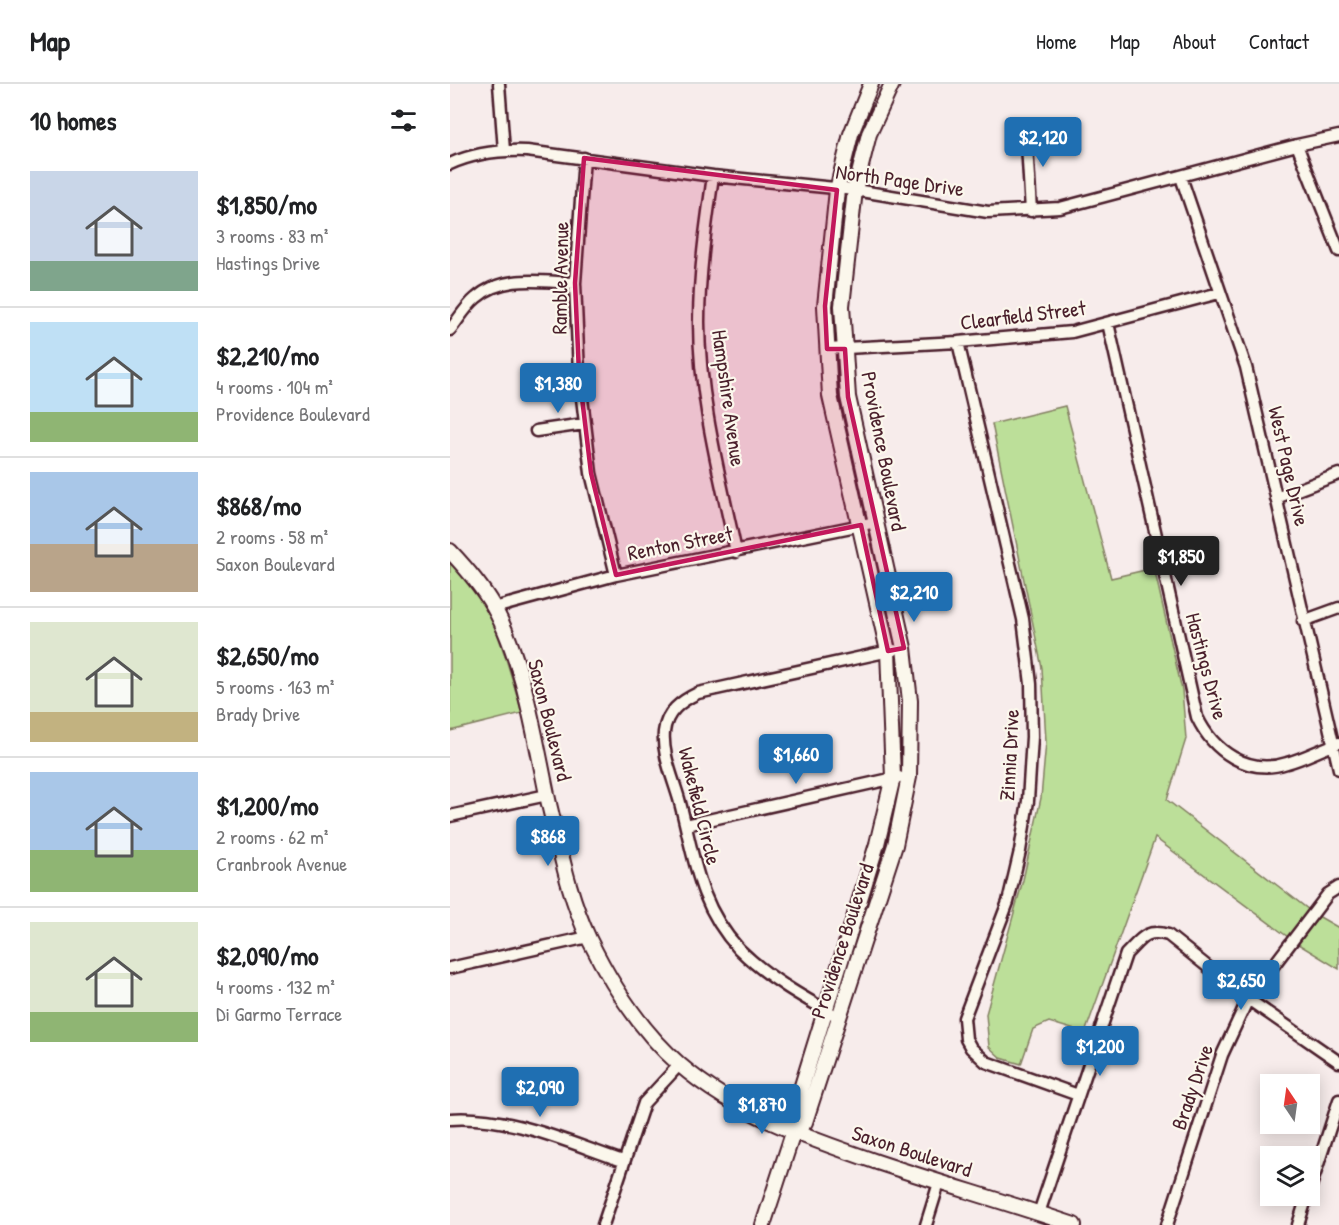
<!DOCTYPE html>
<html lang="en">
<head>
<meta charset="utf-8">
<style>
	:root { --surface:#fff; --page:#f2f2f2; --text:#202124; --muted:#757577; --line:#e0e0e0; --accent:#1f6fb2 }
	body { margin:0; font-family:"Patrick Hand",sans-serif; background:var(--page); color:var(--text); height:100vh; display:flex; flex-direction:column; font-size:22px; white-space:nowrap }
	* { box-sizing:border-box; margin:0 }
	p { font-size:20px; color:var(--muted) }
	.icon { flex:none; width:33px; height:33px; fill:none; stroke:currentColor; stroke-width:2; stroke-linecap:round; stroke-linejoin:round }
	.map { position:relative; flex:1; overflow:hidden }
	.drawer { display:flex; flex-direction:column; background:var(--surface); width:450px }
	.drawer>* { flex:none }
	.needle { width:39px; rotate:347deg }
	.tools { position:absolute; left:810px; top:990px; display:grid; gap:12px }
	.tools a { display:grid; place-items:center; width:60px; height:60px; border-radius:0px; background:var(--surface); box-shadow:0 3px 15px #0003; font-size:30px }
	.price { position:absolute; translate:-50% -51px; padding:0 14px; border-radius:6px; background:var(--accent); color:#fff; font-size:20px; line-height:39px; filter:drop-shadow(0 2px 3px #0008) }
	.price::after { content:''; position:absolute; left:50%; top:36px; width:18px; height:14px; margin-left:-9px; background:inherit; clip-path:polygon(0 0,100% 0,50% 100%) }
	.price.on { background:#222; color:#fff }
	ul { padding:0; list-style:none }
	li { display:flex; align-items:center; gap:18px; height:150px; padding:0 30px }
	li+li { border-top:2px solid var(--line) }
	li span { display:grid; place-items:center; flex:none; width:168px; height:120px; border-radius:0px; color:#555 }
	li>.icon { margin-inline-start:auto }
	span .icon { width:72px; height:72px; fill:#fffc; stroke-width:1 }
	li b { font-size:26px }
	h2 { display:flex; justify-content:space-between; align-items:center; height:72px; padding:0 30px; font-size:26px }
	header { display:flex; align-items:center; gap:36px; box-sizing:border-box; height:84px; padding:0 30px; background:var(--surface); border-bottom:2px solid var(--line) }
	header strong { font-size:28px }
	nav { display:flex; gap:33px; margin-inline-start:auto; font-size:21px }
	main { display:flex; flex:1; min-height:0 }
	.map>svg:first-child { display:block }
</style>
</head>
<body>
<header>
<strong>Map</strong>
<nav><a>Home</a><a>Map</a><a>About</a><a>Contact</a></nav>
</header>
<main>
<section class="drawer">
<h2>10 homes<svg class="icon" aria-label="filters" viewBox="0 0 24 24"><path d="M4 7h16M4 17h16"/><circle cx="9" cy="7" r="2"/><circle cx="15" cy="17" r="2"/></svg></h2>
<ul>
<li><span style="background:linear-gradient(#c9d6e8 75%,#7fa58c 0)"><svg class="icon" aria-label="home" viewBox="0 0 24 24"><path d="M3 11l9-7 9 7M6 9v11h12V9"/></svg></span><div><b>$1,850/mo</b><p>3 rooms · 83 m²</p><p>Hastings Drive</p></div></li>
<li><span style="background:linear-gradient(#bfe0f5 75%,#8fb573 0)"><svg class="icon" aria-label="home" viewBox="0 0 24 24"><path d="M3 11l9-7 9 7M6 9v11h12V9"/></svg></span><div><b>$2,210/mo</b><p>4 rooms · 104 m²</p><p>Providence Boulevard</p></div></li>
<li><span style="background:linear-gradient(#a9c7e8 60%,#b9a48a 0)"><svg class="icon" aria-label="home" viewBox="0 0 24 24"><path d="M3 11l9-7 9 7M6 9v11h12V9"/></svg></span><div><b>$868/mo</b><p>2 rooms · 58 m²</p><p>Saxon Boulevard</p></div></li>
<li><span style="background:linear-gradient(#dfe7d0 75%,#c2b280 0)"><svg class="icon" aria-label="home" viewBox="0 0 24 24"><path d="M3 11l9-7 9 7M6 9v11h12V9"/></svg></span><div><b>$2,650/mo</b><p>5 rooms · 163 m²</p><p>Brady Drive</p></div></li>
<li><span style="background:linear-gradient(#a9c7e8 65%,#8fb573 0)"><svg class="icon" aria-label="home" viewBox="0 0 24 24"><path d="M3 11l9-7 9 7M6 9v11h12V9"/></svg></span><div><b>$1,200/mo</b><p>2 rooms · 62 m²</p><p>Cranbrook Avenue</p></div></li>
<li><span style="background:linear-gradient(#dfe7d0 75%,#8fb573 0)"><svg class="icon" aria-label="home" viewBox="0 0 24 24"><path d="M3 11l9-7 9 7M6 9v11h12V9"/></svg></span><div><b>$2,090/mo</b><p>4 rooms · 132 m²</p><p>Di Garmo Terrace</p></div></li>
</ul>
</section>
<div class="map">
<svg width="889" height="1141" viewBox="0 0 889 1141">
	<rect width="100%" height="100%" fill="#f7eceb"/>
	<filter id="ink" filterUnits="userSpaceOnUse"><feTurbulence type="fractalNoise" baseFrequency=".0167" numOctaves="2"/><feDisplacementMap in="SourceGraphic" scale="12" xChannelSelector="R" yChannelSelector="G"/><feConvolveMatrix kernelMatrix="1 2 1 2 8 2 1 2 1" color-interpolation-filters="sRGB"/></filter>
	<g filter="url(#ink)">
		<!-- green -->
		<path fill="#bcdf99" stroke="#837f62" stroke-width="1.5" d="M 615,322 L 661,494 L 704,484 L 732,606 L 736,655 L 717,716 L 859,826 L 838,853 L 705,754 L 635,949 L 599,938 L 583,945 L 571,980 L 551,974 L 539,963 L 536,930 L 573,796 L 591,714 L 596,658 L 592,584 L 542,340 Z
			M 0,474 C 43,515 56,575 72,629 L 0,647 Z
			M 868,832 L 889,844 L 889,885 L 848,860 Z"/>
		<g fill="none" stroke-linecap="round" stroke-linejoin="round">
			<!-- minor casing -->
			<g stroke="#4a1f2b" stroke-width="15">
				<path id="minor" d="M 49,0 L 54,67
					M 576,44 L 581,127
					M 847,61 L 889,167
					M 134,74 L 125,199 L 129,289 L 141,389 L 166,491
					M 0,80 C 24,69 51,66 77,67 L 263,92 L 405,106 L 538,128 L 610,124 L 847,61 L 889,52
					M 263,92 C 256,141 249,189 249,238 C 249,315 270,392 286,468
					M 731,93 L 796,283 L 889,685
					M 658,239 L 747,633 C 763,667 798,692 837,679 C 855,674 871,665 889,659
					M 0,246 C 8,236 16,222 26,214 C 53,190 92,198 125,199
					M 508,258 L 573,535 L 581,600 L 582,653 L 578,717 L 570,767 L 558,818 L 514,934 L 516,955 L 521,964 L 536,978 L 628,1011
					M 377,265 L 508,258 L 622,248 L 769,209
					M 86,347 L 134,340
					M 826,414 L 889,390
					M 44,524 L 166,491 L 426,438
					M 853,537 L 889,524
					M 0,732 L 97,711
					M 236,741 L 449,693
					M 0,884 L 138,853
					M 390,934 C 354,914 318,894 289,865 C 247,820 244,770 229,715 C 223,694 212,670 214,648 C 216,628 231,617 248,609 L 444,566
					M 0,1035 C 60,1031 117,1058 173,1077
					M 860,1105 L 889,1016
					M 589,1129 L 676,870 C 691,855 696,844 718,851 L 798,915 L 889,978
					M 153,1141 L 194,1019 L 230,980
					M 476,1141 L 489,1099
					M 717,1141 L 772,971 L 798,915 L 878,810 L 889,803
					M 848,1141 L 857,1112"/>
			</g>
			<!-- major casing -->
			<g stroke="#4a1f2b" stroke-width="18">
				<path id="major" d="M 0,467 C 16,484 31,501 43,522 C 74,576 86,660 99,720 C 110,765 119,813 139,855 C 161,900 192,948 230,981 C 287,1030 357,1054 427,1078 C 493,1100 559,1119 624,1141
					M 343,1049 L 355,1038 L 445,761 L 459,693 L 460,617 L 454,564 L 398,313 L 392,222 L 405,106 L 419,50 L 442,0
					M 313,1141 L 343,1049 L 342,1034 L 427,760 L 443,693 L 438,567 L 380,312 L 375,222 L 387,106 L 401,50 L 421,0"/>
			</g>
			<!-- minor -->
			<use href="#minor" stroke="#fbf7ec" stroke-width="10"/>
			<!-- major -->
			<use href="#major" stroke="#fbf7ec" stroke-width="14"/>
		</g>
	</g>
	<!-- marked area -->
	<path fill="#c2185b" fill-opacity="0.2" stroke="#c2185b" stroke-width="4.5" stroke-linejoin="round" d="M 134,74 L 387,106 L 375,222 L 377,265 L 395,265 L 398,313 L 454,564 L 438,567 L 411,441 L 166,491 L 141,389 L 129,289 L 125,199 Z"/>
	<g text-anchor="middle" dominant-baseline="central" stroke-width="4.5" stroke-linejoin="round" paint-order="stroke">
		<!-- street labels -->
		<g font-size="21" fill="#4a1f2b" stroke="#fbf7ec">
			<text transform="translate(450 96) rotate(8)">North Page Drive</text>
			<text transform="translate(110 194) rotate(-89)">Ramble Avenue</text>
			<text transform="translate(573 231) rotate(-7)">Clearfield Street</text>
			<text transform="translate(279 314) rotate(82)">Hampshire Avenue</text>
			<text transform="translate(434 367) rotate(79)">Providence Boulevard</text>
			<text transform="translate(839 382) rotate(77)">West Page Drive</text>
			<text transform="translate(230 459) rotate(-11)">Renton Street</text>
			<text transform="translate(757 582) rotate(75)">Hastings Drive</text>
			<text transform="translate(100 636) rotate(76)">Saxon Boulevard</text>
			<text transform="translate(559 671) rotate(-87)">Zinnia Drive</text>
			<text transform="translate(250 722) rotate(76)">Wakefield Circle</text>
			<text transform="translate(392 857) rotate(-72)">Providence Boulevard</text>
			<text transform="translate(742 1003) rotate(-71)">Brady Drive</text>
			<text transform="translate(462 1067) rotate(18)">Saxon Boulevard</text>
		</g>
	</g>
</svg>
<div class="tools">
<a><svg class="needle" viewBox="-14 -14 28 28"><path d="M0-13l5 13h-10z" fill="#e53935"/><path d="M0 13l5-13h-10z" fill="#757577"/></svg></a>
<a><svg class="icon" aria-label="layers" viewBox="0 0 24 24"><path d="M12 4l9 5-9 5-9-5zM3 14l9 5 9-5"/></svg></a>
</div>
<b class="price" style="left:593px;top:84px">$2,120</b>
<b class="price" style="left:108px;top:330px">$1,380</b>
<b class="price on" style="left:731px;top:503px">$1,850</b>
<b class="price" style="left:464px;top:539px">$2,210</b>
<b class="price" style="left:346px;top:701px">$1,660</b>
<b class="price" style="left:98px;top:783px">$868</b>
<b class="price" style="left:791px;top:927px">$2,650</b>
<b class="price" style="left:650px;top:993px">$1,200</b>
<b class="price" style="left:90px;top:1034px">$2,090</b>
<b class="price" style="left:312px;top:1051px">$1,870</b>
</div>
</main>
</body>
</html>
